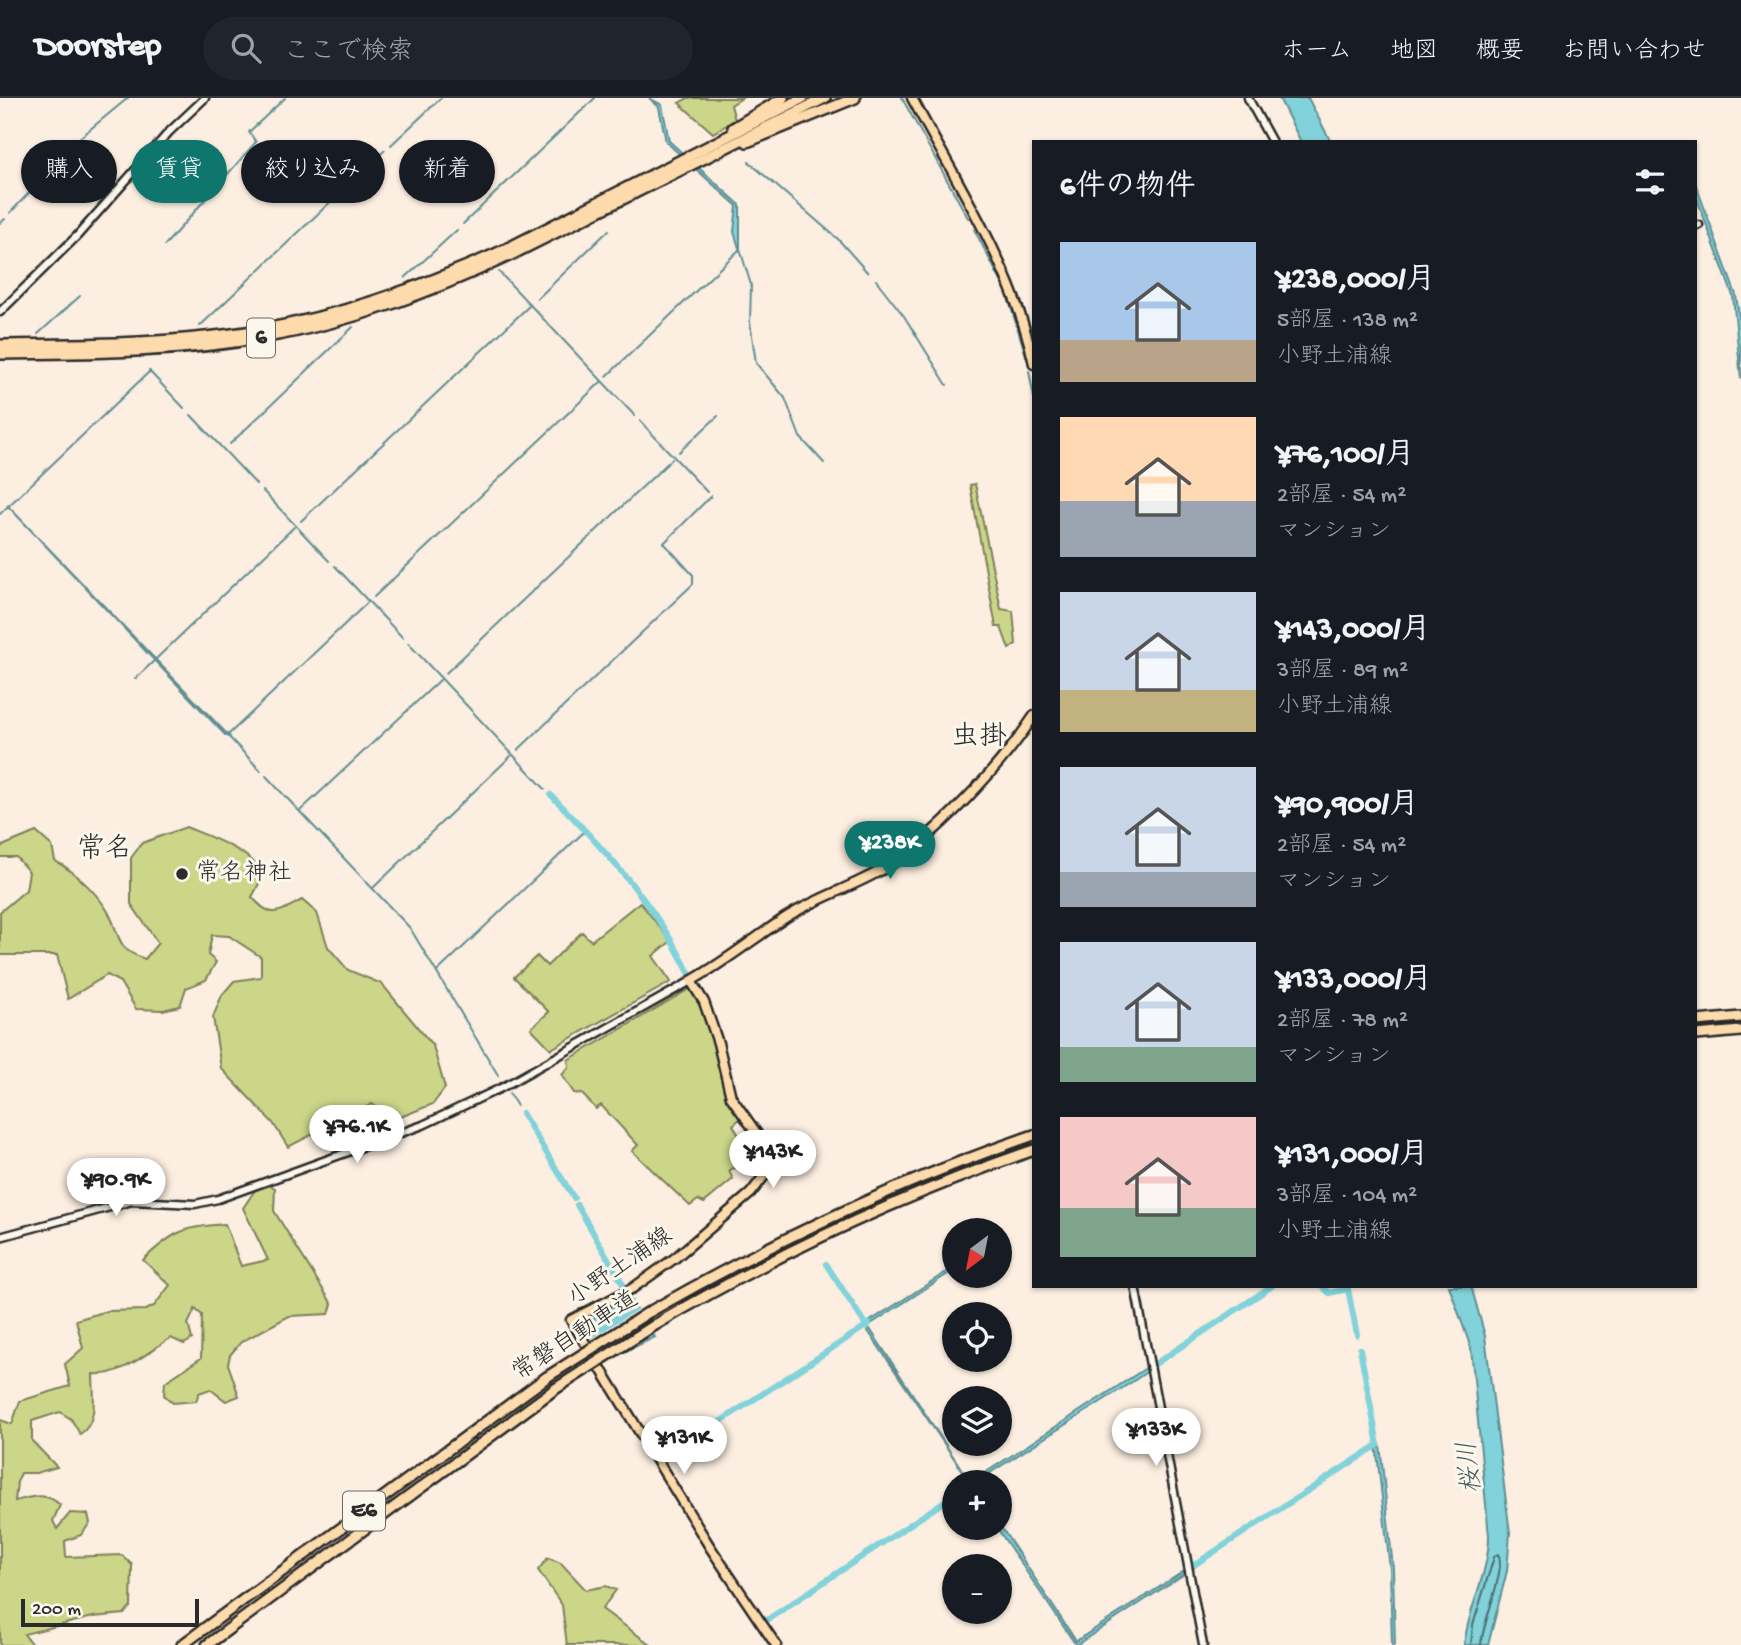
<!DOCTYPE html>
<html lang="ja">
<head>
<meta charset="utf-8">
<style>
	:root { --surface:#171b24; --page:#20242c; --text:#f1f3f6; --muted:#9ea1a6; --line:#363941; --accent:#0f766e }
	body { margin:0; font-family:"Gochi Hand","Klee One",sans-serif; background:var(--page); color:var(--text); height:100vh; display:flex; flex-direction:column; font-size:26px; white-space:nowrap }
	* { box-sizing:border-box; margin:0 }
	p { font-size:23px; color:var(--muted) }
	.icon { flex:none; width:38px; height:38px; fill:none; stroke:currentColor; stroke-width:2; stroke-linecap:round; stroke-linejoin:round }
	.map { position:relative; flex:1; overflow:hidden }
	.side { position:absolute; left:1032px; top:42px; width:665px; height:1148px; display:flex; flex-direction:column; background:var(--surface); border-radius:0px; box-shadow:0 2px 5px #0004 }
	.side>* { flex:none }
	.hud { position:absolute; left:21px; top:42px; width:665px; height:63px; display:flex; gap:14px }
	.needle { width:46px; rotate:212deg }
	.fabs { position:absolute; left:942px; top:1120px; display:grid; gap:14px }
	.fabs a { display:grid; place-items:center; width:70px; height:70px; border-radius:50%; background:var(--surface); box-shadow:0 2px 5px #0004; font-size:35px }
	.scale { position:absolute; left:21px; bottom:18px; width:178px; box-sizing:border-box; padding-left:7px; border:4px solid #2b2b2b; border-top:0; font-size:19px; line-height:24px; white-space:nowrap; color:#2b2b2b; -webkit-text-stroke:5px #fbf7ec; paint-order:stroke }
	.price { position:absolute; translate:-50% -60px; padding:0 16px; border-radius:24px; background:#fff; color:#222; font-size:23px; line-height:46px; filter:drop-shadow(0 2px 4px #0008) }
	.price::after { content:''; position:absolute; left:50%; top:42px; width:21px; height:16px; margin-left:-10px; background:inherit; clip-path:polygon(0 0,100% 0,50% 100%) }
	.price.current { background:var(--accent); color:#fff }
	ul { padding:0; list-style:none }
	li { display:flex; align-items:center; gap:21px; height:175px; padding:0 28px }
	li span { display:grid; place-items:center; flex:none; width:196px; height:140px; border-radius:0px; color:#555 }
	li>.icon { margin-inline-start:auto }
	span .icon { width:84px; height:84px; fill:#fffc; stroke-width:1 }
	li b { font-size:30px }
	h2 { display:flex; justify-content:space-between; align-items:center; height:84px; padding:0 28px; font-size:30px }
	.pill { padding:0 24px; border-radius:32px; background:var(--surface); box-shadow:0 2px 5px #0004; font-size:24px; line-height:63px }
	.pill.current { background:var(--accent); color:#fff }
	header { display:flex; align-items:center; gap:42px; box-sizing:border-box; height:98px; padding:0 35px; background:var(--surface); border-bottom:2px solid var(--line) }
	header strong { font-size:33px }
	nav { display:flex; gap:38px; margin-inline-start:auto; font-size:24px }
	.search { width:490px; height:63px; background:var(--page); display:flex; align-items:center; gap:18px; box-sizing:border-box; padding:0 24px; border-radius:38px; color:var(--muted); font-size:26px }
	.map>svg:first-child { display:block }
</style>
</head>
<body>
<header>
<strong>Doorstep</strong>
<div class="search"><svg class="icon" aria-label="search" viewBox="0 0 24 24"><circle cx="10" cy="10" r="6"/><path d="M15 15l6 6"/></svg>ここで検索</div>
<nav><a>ホーム</a><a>地図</a><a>概要</a><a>お問い合わせ</a></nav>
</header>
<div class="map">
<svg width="1741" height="1547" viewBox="0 0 1741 1547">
	<rect width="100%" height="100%" fill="#fceee0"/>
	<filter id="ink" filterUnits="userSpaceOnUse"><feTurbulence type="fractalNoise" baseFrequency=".0143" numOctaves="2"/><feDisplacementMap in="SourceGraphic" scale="14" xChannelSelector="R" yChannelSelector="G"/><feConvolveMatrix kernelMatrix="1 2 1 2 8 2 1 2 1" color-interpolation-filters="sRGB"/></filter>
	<g filter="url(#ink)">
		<!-- green -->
		<path fill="#cbd689" stroke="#7b805a" stroke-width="2" d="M 688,0 L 742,0 L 731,7 L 735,22 L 713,35 L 679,5 Z
			M 975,386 L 1001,511 L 1013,513 L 1016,546 L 1009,551 L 1001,529 L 996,529 L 970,387 Z
			M 186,729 C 205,737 251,753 259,772 C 263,782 256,791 252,799 C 272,822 277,815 302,802 L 317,815 L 328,849 L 348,872 L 382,886 L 433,948 L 445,990 L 433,1006 L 393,1022 L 372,1006 L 288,1049 L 273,1025 L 221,970 L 213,919 L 222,897 L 234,883 L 261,879 L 261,859 L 229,838 L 212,837 L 208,857 L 216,864 L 206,882 L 186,890 L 180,908 L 163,912 L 136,911 L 120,884 L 107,877 L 68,901 L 57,857 L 0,857 L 0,814 L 26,792 L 29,774 L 16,759 L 0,759 L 0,749 L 36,734 L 52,748 L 55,763 C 75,773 104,801 112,822 C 121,844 119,852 145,861 L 158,845 L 131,806 L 131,760 L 142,745 Z
			M 640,804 L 668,840 L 670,844 L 653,858 L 671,884 L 551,951 L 531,930 L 549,914 L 514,879 L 537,858 L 547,868 L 582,834 L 591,843 Z
			M 691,890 C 720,931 712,987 741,1020 L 733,1027 L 747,1052 L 744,1057 L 751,1068 L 746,1071 L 733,1070 L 729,1073 L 733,1081 L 704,1105 L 698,1102 L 690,1108 L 632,1053 L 638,1047 L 601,1007 L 596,1011 L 582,996 L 574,995 L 562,977 L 569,969 L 568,962 Z
			M 261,1083 L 275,1090 L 274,1113 L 332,1206 L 329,1216 L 289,1218 L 241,1244 L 230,1257 L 228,1266 L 239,1298 L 226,1303 L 210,1291 L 199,1295 L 196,1303 L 173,1305 L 164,1297 L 165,1284 L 201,1260 L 202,1217 L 195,1211 L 188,1226 L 192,1241 L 184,1246 L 171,1240 C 148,1253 122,1279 93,1276 C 93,1295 99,1325 80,1336 L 71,1321 L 60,1314 L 32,1323 L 32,1343 L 57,1369 L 36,1375 L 21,1375 L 17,1384 L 15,1403 C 32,1399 45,1393 60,1407 L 53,1423 L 57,1431 L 70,1415 L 88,1416 L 90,1425 L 81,1437 L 65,1443 L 66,1459 L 122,1457 L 132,1467 L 131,1508 L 124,1516 L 93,1519 L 24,1536 L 32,1547 L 0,1547 L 0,1322 L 12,1326 L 20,1303 L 70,1288 L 65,1266 L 83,1250 L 76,1222 L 107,1213 L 146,1212 L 154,1208 L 170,1187 L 143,1162 C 175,1132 182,1130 225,1126 L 241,1168 L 268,1162 L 243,1110 Z
			M 548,1460 L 561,1465 L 586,1492 L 606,1488 L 616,1492 L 602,1511 L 651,1547 L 567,1547 L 562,1507 L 538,1472 Z"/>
		<!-- water -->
		<path fill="#81d2da" stroke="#5f8f94" stroke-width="2" d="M 649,0 L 662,7 L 669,43 L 740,107 L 740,153 L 734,134 L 737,108 L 666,44 L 659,9 Z
			M 1279,0 L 1308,0 L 1331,44 L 1301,44 Z
			M 1696,87 L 1736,197 L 1741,232 L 1741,281 L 1733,198 L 1696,98 Z
			M 7,407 L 229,638 L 226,638 Z
			M 954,1169 L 954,1172 L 868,1228 L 970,1384 L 864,1227 Z
			M 1449,1188 L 1471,1188 L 1473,1195 L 1485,1238 L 1510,1435 L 1507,1473 L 1488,1547 L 1464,1547 C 1468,1510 1489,1475 1489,1438 L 1471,1250 Z
			M 628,1198 L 655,1239 L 606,1263 L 584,1227 Z
			M 1155,1264 L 1155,1268 L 1135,1282 L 979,1382 L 971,1384 Z
			M 1376,1346 L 1380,1346 L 1393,1470 L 1395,1547 L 1392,1547 L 1390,1471 Z
			M 999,1426 L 1076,1543 L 1195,1466 L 1195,1469 L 1076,1547 L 997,1430 Z"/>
		<!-- pier -->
		<path fill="#fceee0" d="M 640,1210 L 656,1234 L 605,1266 L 589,1242 Z"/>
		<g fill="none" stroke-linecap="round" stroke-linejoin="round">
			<!-- shore -->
			<path stroke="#4d6e71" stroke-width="2" d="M 1471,1547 L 1473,1527 L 1494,1459 L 1498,1456 C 1507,1470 1482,1526 1481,1547"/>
			<!-- stream -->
			<path stroke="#5f8f94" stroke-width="2" d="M 902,0 L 968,120
				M 391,47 L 441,0
				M 749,64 L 838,141 L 868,175
				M 10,115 L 43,80 L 49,65 L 128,0
				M 0,125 L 5,121
				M 463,126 L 595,0
				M 974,131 L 1006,193 L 1027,261
				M 165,147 L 256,44 L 249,34 L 285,0
				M 740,151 L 751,187 L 750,224 L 756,265 L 785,300 L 800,339 L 824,365
				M 499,174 L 635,318
				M 405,180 L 457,132
				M 876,182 L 904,218 L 947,287
				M 537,201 L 609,132
				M 200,228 L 385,52
				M 38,236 L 80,198
				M 149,273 L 184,310
				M 1029,273 L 1034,300
				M 607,278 L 740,151
				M 191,317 L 256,386
				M 640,323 L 707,394
				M 230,346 L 353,229
				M 679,354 L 718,318
				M 263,393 L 329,463
				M 0,416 L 150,273
				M 301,423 L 529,208
				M 335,468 L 403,540
				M 374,499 L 601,284
				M 408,545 L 545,691
				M 446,575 L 672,361
				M 135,581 L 294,429
				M 228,637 L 367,505
				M 228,638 L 261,673
				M 518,652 L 693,486 L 693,477 L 664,445 L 711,398
				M 266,678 L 410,830 L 498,977
				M 300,713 L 440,582
				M 373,790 L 511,658
				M 437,874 L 585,733
				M 509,995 L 517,1008"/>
			<!-- canal -->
			<path stroke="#81d2da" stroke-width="6" d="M 551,697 C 603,750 656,807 689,875
				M 522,1015 L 574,1100
				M 577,1107 L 624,1188
				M 826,1166 L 867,1229
				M 1322,1188 L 1329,1195 L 1348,1191 L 1357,1237
				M 1155,1266 L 1272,1188
				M 663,1361 L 869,1226
				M 1194,1467 L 1378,1347 L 1360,1251
				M 767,1522 L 954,1397"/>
			<!-- minor casing -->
			<g stroke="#2b2b2b" stroke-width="11">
				<path id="minor" d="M 1248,0 L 1272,44
					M 1696,128 L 1699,127
					M 0,214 L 77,138 L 169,34 L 205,0
					M 0,1139 L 132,1103 L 195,1106 L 218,1101 L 423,1027 L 503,989 L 691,883
					M 1135,1188 L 1203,1547"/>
			</g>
			<!-- major casing -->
			<g stroke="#2b2b2b" stroke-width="13">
				<path id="major" d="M 912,0 C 957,85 1014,171 1034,266
					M 776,1547 L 710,1449 L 571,1222 L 633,1190 L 675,1160 L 751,1095 L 774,1065 L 767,1050 L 731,999 L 718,945 L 704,904 L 691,883 C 725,864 753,841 785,820 C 816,800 853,789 885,770 C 934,740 1002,667 1034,618"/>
			</g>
			<!-- highway casing -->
			<g stroke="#2b2b2b" stroke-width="14">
				<path id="highway" d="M 733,30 L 783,0
					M 747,44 L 855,0
					M 0,247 C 87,246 174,246 259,232 C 345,217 427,187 506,151 L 803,0
					M 0,256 C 89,255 179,255 267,239 C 352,224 431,194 509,158 L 825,0
					M 1696,923 L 1741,919
					M 1696,937 L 1741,933
					M 649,1214 C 772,1144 899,1083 1034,1037
					M 655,1227 C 776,1156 902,1097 1034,1052
					M 182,1547 L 547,1279
					M 207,1547 L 555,1291"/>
			</g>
			<!-- minor -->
			<use href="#minor" stroke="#fbf7ec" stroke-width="6"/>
			<!-- major -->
			<use href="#major" stroke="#fedbac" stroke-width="8"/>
			<!-- highway -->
			<use href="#highway" stroke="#fedbac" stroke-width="9"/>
			<!-- highway-bridge casing -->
			<g stroke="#2b2b2b" stroke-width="14" stroke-linecap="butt">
				<path id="highway-bridge" d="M 547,1279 L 649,1214
					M 555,1291 L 655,1227"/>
			</g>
			<!-- highway-bridge -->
			<use href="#highway-bridge" stroke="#fedbac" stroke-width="9"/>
		</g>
	</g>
	<!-- markers -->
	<circle fill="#2b2b2b" stroke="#fbf7ec" stroke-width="2.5" cx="182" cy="776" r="7"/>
	<g text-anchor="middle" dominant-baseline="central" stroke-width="6" stroke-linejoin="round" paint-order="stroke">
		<!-- shield labels -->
		<g fill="#fbf7ec" stroke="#696865" stroke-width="2">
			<rect x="247" y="220.5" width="28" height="39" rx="5"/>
			<rect x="343" y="1393.5" width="42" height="39" rx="5"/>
		</g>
		<g font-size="23" font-weight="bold" fill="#2b2b2b">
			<text x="261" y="240">6</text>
			<text x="364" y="1413">E6</text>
		</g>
		<!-- poi labels -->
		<g font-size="24" fill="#2b2b2b" stroke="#fbf7ec" text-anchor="start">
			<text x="196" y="776">常名神社</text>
		</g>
		<!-- street labels -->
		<g font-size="24" fill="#2b2b2b" stroke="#fbf7ec">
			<text transform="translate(621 1170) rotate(-34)">小野土浦線</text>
			<text transform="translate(576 1239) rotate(-33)">常磐自動車道</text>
		</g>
		<!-- water labels -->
		<g font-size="26" font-style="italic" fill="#455d60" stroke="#fbf7ec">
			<text transform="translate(1472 1369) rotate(-96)">桜川</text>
		</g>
		<!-- quarter labels -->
		<g font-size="28" fill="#2b2b2b" stroke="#fbf7ec">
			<text x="979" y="640">虫掛</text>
			<text x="105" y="752">常名</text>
		</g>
	</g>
</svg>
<div class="fabs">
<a><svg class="needle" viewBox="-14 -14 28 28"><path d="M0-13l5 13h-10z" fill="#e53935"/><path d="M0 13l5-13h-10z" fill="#9ea1a6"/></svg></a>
<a><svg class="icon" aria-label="locate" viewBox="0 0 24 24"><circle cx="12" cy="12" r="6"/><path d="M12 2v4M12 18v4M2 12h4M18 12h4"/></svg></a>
<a><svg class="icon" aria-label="layers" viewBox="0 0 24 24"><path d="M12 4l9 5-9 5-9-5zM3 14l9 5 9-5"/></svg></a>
<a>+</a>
<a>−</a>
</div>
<div class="scale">200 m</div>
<b class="price current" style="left:890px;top:783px">¥238K</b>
<b class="price" style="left:357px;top:1067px">¥76.1K</b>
<b class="price" style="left:773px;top:1092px">¥143K</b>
<b class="price" style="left:116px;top:1120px">¥90.9K</b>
<b class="price" style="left:1156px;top:1370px">¥133K</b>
<b class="price" style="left:684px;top:1378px">¥131K</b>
<div class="hud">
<a class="pill">購入</a>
<a class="pill current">賃貸</a>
<a class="pill">絞り込み</a>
<a class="pill">新着</a>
</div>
<section class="side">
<h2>6件の物件<svg class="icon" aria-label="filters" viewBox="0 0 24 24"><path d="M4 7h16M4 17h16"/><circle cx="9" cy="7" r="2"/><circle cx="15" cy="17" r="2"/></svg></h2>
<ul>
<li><span style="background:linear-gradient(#a9c7e8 70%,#b9a48a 0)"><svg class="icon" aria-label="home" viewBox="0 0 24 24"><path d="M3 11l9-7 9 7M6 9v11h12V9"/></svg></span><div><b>¥238,000/月</b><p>5部屋 · 138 m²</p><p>小野土浦線</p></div></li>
<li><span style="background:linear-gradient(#ffd9b3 60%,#9aa5b1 0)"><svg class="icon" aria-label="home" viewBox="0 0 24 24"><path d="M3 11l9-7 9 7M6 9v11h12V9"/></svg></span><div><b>¥76,100/月</b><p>2部屋 · 54 m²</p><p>マンション</p></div></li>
<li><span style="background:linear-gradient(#c9d6e8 70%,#c2b280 0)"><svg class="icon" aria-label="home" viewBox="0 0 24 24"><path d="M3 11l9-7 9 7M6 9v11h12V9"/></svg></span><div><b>¥143,000/月</b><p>3部屋 · 89 m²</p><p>小野土浦線</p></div></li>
<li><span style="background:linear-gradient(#c9d6e8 75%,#9aa5b1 0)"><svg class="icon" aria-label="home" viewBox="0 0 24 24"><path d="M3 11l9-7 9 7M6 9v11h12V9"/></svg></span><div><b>¥90,900/月</b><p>2部屋 · 54 m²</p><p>マンション</p></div></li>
<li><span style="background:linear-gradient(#c9d6e8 75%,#7fa58c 0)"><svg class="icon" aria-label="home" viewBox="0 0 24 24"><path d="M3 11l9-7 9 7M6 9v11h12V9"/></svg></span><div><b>¥133,000/月</b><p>2部屋 · 78 m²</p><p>マンション</p></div></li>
<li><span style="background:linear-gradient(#f6c9c9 65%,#7fa58c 0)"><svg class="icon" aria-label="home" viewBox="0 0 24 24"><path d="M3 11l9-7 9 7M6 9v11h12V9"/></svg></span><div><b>¥131,000/月</b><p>3部屋 · 104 m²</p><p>小野土浦線</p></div></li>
</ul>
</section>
</div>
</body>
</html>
